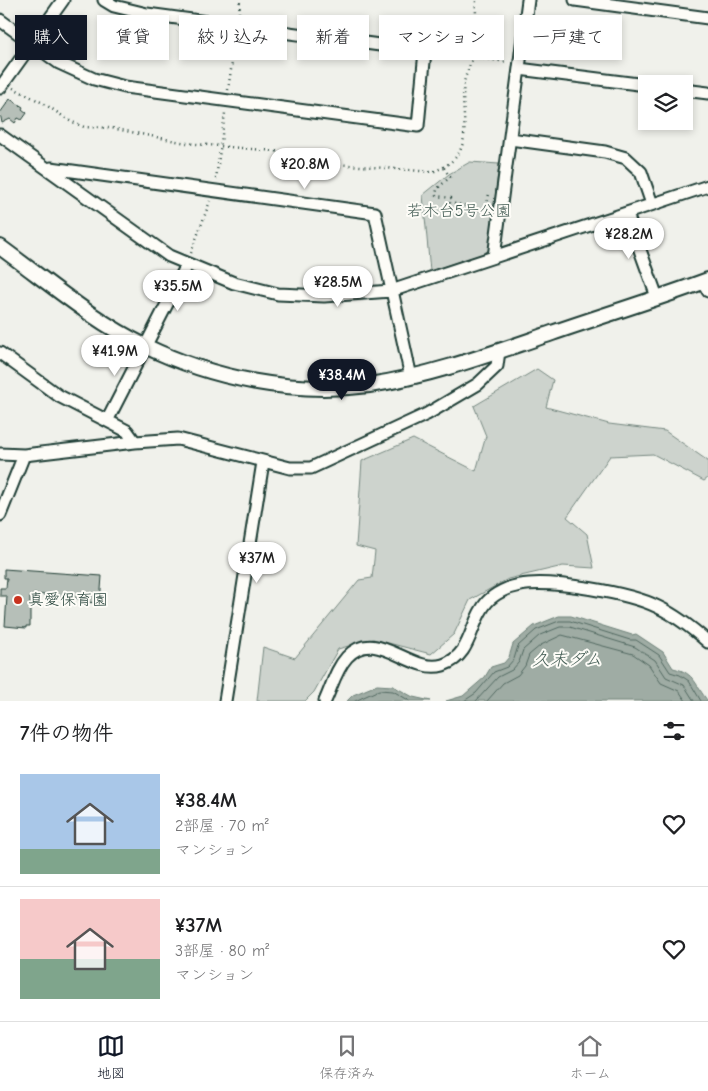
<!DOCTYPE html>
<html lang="ja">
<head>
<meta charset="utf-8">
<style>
	:root { --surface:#fff; --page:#f2f2f2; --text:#202124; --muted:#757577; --line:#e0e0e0; --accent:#111827 }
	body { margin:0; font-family:"Comic Neue","Klee One",sans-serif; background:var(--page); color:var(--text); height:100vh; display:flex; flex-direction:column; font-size:19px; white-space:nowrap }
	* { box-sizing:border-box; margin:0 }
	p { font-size:16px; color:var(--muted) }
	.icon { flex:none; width:28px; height:28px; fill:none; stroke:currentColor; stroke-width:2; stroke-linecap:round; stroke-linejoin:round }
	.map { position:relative; height:701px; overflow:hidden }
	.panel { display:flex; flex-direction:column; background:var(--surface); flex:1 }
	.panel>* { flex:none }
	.hud { position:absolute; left:15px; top:15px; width:679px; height:45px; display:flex; gap:10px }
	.controls { position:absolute; left:638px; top:75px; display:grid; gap:10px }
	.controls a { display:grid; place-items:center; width:55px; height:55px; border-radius:0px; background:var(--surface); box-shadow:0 2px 8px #0003; font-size:25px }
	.price { position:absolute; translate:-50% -42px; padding:0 11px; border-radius:18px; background:#fff; color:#222; font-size:16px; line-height:32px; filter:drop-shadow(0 1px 2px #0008) }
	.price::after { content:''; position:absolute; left:50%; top:30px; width:15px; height:11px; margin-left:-8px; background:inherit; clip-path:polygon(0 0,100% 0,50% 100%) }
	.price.current { background:var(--accent); color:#fff }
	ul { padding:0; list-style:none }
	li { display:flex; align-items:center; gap:15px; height:125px; padding:0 20px }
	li+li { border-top:1px solid var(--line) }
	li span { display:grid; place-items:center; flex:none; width:140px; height:100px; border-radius:0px; color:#555 }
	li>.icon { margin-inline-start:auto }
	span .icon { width:60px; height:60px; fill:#fffc; stroke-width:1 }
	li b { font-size:21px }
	h2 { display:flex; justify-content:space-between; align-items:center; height:60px; padding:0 20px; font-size:21px }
	.pill { padding:0 18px; border-radius:0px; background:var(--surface); box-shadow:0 2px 8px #0003; font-size:18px; line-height:45px }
	.pill.current { background:var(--accent); color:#fff }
	.dock { display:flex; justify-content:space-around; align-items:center; height:70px; border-top:1px solid var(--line); background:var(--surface); font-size:14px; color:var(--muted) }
	.dock a { display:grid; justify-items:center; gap:2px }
	.dock .current { color:var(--accent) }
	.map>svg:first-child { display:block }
</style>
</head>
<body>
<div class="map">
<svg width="708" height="701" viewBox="0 0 708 701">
	<rect width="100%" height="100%" fill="#f0f1eb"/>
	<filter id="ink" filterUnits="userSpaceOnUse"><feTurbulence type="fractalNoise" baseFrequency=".02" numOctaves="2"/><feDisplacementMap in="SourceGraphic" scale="10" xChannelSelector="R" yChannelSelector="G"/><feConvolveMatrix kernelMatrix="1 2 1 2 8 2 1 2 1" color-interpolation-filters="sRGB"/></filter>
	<g filter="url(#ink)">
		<!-- green -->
		<path fill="#cdd3cd" stroke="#768880" d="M 470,162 L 499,164 L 489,249 L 485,253 L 430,271 L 423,195 L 449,174 Z
			M 537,369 L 553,380 L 546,407 L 609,424 L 665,431 L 708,461 L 708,478 L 704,481 L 653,454 L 610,456 L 567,517 L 587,534 L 594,568 L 563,566 L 508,579 L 470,600 L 454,634 L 431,654 L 373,639 L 338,649 L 314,692 L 305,701 L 257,701 L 263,647 L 295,658 L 359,580 L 372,578 L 375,551 L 356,546 L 362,461 L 413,439 L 476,471 L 486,436 L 474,406 Z"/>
		<!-- water -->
		<path fill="#9faca4" stroke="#6c8077" d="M 559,616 L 571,616 L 632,635 L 636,634 L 663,652 L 673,668 C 696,673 695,686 708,701 L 446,701 L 463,696 L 485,677 L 491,667 L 504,663 L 509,657 L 513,644 L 534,626 Z
			M 377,685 L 393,686 L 413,697 L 431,701 L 347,701 L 353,695 Z"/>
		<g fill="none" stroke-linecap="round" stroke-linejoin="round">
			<!-- shore -->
			<path stroke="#526961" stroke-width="1" d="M 355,701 L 379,690 L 393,691 L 410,701
				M 464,701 L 476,693 L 494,672 L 507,667 L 514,659 L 518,646 L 536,630 L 559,621 L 570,621 L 630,640 L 636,640 L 659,655 L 670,672 L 680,675 L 689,681 L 701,701
				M 476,701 L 498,677 L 512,670 L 519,662 L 523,650 L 540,635 L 560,627 L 570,627 L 635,647 L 655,660 L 666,677 L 684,685 L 694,701
				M 487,701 L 503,683 L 518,675 L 525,666 L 529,655 L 541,645 L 562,635 L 633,654 L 649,665 L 661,683 L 679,691 L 686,701"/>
		</g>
		<!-- building -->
		<path fill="#b6bfb8" stroke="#1f3d34" d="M 10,99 L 23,107 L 22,109 L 27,113 L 22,120 L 18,118 L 15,123 L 10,119 L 2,123 L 0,113 Z
			M 4,569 L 102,576 L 100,603 L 82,602 L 77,598 L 34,594 L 30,597 L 30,626 L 26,626 L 26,628 L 5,626 L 7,596 L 0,596 L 0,588 L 6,588 L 7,578 L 4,578 Z"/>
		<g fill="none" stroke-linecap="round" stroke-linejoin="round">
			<!-- minor casing -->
			<g stroke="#1f3d34" stroke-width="15">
				<path id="minor" d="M 575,0 L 708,18
					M 0,20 L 59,63 L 94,79 L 125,87 L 418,126 L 425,51 L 147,14 L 114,6 L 104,0
					M 519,69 L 646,85
					M 0,88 L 63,0
					M 684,90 L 708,93
					M 0,135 L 169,256 L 234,283 L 278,294 L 324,296 L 391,291 L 708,186
					M 510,139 L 605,152 L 626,158 L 641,172 L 652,204
					M 51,168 L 375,213 L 411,377
					M 627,214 L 657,297
					M 494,257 L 528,0
					M 703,281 L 708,291
					M 0,353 L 59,396 L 127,431 L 135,442
					M 108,419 L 187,265
					M 0,454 L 24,455 L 135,442 L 178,439 L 290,468 L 311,468 L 427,414 L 478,384 L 497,366 L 499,351
					M 0,515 L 24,455
					M 225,701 L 263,462
					M 325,701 C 332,686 336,669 347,657 C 376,625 411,675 443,665 C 473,655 469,622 487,602 C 495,593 509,587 520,585 C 551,579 630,593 658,607 C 677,616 692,628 708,642"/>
			</g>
			<!-- tertiary casing -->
			<g stroke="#1f3d34" stroke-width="18">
				<path id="tertiary" d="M 0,247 C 47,281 93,321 145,346 C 213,379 294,395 369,385 C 431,376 493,353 552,333 C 604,315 657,299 708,280"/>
			</g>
			<!-- path -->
			<path stroke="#1f3d34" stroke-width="2.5" stroke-dasharray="1 4" stroke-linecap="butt" d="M 239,13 L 240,0
				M 474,57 L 507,62
				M 13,88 L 43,103 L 70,121 L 84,127 L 111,128 L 186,143 L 285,152 L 337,164 L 432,172 C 480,155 459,120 464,83 C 466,71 474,59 476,46 C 478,31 475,15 476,0
				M 228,90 L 236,36
				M 444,168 L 450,177 L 437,189 L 436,196 L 451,198 L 450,203 L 474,207 L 485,213 L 489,194
				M 216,179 L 225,113
				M 191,253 L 210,201"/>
			<!-- minor -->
			<use href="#minor" stroke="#fdfcf7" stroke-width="11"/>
			<!-- tertiary -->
			<use href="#tertiary" stroke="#fdfcf7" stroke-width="14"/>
		</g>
	</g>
	<!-- markers -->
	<circle fill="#c8321e" stroke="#fdfcf7" stroke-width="2" cx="18" cy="600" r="5"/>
	<g text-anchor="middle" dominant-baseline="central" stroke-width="4" stroke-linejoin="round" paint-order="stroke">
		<!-- park labels -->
		<g font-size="16" fill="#425b53" stroke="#fdfcf7">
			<text x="459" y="211">若木台5号公園</text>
		</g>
		<!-- poi labels -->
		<g font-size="16" fill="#1f3d34" stroke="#fdfcf7" text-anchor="start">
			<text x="28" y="600">真愛保育園</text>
		</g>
		<!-- water labels -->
		<g font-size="18" font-style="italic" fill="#455e56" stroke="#fdfcf7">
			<text x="567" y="659">久末ダム</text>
		</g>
	</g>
</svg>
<div class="controls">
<a><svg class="icon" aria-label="layers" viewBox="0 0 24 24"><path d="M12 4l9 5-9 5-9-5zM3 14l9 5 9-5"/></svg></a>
</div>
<b class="price" style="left:305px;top:190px">¥20.8M</b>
<b class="price" style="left:629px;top:260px">¥28.2M</b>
<b class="price" style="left:338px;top:308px">¥28.5M</b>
<b class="price" style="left:178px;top:312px">¥35.5M</b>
<b class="price" style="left:115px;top:377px">¥41.9M</b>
<b class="price current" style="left:342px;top:401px">¥38.4M</b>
<b class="price" style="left:257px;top:584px">¥37M</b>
<div class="hud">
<a class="pill current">購入</a>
<a class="pill">賃貸</a>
<a class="pill">絞り込み</a>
<a class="pill">新着</a>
<a class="pill">マンション</a>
<a class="pill">一戸建て</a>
</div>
</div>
<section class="panel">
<h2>7件の物件<svg class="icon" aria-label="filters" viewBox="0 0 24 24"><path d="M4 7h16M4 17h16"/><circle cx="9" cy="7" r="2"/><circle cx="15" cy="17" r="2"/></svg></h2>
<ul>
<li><span style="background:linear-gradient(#a9c7e8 75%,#7fa58c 0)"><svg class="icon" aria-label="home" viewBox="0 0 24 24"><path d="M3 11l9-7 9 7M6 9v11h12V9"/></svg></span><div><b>¥38.4M</b><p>2部屋 · 70 m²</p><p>マンション</p></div><svg class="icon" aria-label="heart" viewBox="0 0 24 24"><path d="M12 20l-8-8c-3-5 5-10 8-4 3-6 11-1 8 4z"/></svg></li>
<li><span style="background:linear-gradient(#f6c9c9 60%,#7fa58c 0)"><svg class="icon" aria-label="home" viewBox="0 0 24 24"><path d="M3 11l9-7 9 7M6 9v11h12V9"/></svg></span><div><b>¥37M</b><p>3部屋 · 80 m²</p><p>マンション</p></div><svg class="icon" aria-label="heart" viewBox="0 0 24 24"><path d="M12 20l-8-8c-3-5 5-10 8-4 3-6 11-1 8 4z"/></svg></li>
</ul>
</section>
<nav class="dock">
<a class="current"><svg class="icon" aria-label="map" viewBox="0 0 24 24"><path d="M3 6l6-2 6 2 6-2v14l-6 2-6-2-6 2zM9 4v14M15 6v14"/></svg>地図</a>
<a><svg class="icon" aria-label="saved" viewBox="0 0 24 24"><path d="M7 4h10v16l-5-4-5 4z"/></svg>保存済み</a>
<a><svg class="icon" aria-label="home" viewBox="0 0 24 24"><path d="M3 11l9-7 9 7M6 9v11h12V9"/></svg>ホーム</a>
</nav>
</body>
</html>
